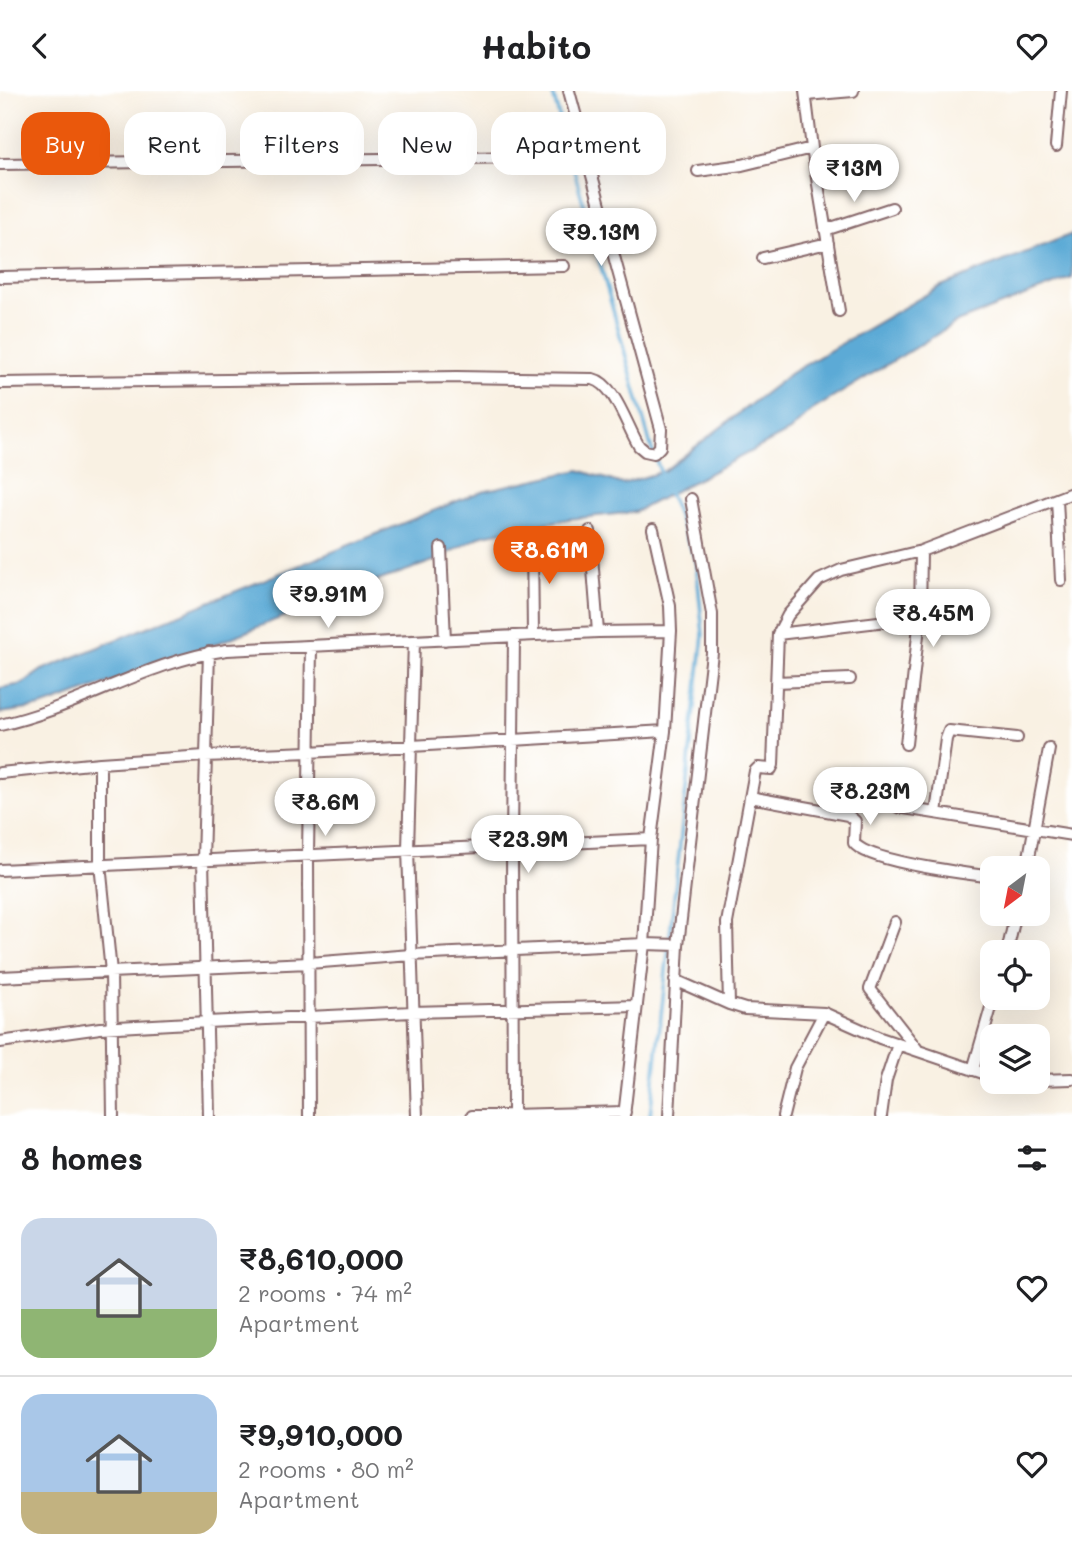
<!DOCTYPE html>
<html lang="en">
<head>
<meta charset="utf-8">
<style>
	:root { --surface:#fff; --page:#f2f2f2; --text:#202124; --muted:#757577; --line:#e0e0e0; --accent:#ea580c }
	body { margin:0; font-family:Mali,sans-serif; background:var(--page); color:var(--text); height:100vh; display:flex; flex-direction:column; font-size:26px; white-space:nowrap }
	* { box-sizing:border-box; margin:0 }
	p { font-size:23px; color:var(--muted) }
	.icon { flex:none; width:38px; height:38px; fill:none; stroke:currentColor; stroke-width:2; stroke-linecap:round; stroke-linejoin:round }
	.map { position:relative; height:1025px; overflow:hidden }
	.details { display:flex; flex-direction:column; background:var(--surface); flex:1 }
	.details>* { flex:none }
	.banner { position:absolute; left:21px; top:21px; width:700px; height:63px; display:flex; gap:14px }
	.needle { width:46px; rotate:212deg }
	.buttons { position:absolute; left:980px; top:765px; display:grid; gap:14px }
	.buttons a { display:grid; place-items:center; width:70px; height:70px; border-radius:14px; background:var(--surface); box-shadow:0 7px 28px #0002; font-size:35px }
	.price { position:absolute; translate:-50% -60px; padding:0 16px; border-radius:24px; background:#fff; color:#222; font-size:23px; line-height:46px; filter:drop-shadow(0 2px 4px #0008) }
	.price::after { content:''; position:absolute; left:50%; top:42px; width:21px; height:16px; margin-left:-10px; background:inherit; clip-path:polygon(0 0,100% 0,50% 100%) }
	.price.selected { background:var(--accent); color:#fff }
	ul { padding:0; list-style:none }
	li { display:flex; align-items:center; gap:21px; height:175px; padding:0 21px }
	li+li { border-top:2px solid var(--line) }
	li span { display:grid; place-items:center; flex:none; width:196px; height:140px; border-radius:21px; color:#555 }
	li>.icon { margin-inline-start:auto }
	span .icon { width:84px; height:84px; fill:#fffc; stroke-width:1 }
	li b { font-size:30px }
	h2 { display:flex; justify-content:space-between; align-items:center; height:84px; padding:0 21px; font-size:30px }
	.chip { padding:0 24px; border-radius:21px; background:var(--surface); box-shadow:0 7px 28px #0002; font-size:24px; line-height:63px }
	.chip.selected { background:var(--accent); color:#fff }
	header { display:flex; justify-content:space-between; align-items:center; height:91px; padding:0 21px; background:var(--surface); font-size:32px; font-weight:700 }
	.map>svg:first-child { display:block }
</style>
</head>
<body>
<header><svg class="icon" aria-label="back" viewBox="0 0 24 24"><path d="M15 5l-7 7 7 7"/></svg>Habito<svg class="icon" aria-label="heart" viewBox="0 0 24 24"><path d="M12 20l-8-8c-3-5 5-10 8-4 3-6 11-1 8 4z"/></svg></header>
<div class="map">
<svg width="1072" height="1025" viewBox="0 0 1072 1025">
	<rect width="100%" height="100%" fill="#fff"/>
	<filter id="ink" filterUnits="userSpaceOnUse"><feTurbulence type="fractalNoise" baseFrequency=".0143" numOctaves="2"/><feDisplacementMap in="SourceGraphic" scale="14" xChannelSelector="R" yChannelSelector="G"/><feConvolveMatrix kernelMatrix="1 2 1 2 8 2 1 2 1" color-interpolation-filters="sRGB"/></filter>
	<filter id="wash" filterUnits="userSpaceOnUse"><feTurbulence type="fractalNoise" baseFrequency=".00686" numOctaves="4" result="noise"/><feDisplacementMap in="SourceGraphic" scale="28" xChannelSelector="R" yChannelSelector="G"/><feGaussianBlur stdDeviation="1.57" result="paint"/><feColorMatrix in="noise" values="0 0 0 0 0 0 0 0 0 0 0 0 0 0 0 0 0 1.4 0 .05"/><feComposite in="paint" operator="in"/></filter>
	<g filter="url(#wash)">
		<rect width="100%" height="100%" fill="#f9f1e3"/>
		<!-- water -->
		<path fill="#5caad6" stroke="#536480" stroke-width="2" d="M 1072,143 L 1072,187 L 959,230 L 811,320 L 790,340 L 635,421 L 569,428 L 483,444 L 436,469 L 327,508 L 211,555 L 41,616 L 0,622 L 0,597 L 22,593 L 42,579 L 482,400 L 579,379 L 622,393 L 664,380 L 791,282 L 941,195 Z"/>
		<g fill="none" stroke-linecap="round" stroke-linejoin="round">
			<!-- stream -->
			<path stroke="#5caad6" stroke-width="3.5" d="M 552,0 L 652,359 L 662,385
				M 650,1025 L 703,544 L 696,470 L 669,402"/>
		</g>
	</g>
	<g filter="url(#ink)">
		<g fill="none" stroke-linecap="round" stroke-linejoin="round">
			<!-- minor casing -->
			<g stroke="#87686b" stroke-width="14">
				<path id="minor" d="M 805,0 L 812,57 L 839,220
					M 806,4 L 853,0
					M 1056,55 L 1061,0
					M 0,73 L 540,66
					M 698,80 L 742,74 L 812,57
					M 825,139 L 892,117
					M 763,167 L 828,152
					M 0,186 L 564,175
					M 0,292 L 457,286 L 593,288 C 615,293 627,336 639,355 L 645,360 L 654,362 L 660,356 L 661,338 L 569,0
					M 1057,408 L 1061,489
					M 590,440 L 598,541
					M 532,446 L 533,544
					M 441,457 L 445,549
					M 778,543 L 920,526
					M 414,550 L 408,758 L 417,1025
					M 776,591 L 850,588
					M 0,634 C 78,617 147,570 227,559 L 598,541 L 671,540
					M 906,653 L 920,526 L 921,460
					M 100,672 L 100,773 L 111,881 L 113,1025
					M 0,682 L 100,672 L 205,665 L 309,661 L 665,640
					M 750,706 L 848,724 L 855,730 L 854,752 C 868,771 965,782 992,786
					M 898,716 L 1072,744
					M 936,722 L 946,648 L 949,640 L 1017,647
					M 1027,777 L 1049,658
					M 0,779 L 651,748
					M 895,831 L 870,898 L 917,958
					M 1007,861 L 1016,822
					M 0,886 L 309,872 L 411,864 L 644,853 L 678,854
					M 675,889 L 729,913 L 745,918 L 824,922 L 880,947 L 992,985
					M 729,913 L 727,832 L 755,680 L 758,677 L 771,678 L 773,674 L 778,543 L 788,524 L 819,489 L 841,479 L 921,460 L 1072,402
					M 0,951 L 100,937 L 207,931 L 412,921 L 637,915
					M 973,979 L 994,906
					M 1038,989 L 1072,988
					M 513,1022 L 512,754 L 514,545
					M 209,1025 L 203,769 L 209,561
					M 309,1025 L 308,764 L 311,555
					M 472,1025 L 625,1021
					M 624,1025 L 644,853 L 651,748 L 665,640 L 671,540 L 670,515 L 653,438
					M 669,1025 L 678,854 L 712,562 L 712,523 L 691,408
					M 783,1025 L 795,977 L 824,922
					M 881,1025 L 886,989 L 898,953"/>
			</g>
			<!-- minor -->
			<use href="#minor" stroke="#fff" stroke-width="10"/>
		</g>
	</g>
</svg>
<div class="buttons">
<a><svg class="needle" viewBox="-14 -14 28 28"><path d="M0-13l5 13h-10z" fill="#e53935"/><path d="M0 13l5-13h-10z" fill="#757577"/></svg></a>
<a><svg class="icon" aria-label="locate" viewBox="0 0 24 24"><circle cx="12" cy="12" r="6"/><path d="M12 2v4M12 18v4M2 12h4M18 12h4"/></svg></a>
<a><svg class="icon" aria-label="layers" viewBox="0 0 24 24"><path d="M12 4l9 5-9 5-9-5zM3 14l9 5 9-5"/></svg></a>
</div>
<b class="price" style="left:854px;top:113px">₹13M</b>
<b class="price" style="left:601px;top:177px">₹9.13M</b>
<b class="price selected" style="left:549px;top:495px">₹8.61M</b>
<b class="price" style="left:328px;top:539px">₹9.91M</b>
<b class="price" style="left:933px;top:558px">₹8.45M</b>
<b class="price" style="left:870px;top:736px">₹8.23M</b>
<b class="price" style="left:325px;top:747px">₹8.6M</b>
<b class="price" style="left:528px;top:784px">₹23.9M</b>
<div class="banner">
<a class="chip selected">Buy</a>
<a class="chip">Rent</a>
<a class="chip">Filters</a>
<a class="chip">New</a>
<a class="chip">Apartment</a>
</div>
</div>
<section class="details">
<h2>8 homes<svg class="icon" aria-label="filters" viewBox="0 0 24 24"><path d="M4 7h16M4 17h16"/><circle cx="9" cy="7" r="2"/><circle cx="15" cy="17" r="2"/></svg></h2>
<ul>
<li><span style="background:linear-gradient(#c9d6e8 65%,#8fb573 0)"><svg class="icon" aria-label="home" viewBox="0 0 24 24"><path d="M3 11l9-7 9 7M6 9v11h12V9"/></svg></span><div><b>₹8,610,000</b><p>2 rooms · 74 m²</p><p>Apartment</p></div><svg class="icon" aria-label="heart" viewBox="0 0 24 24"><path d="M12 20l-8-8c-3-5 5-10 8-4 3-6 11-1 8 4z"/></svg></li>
<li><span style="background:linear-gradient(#a9c7e8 70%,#c2b280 0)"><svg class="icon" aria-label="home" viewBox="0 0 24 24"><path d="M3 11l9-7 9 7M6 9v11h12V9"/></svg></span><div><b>₹9,910,000</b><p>2 rooms · 80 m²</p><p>Apartment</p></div><svg class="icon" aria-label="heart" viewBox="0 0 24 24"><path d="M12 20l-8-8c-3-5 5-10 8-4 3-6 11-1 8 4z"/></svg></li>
</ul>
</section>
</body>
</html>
